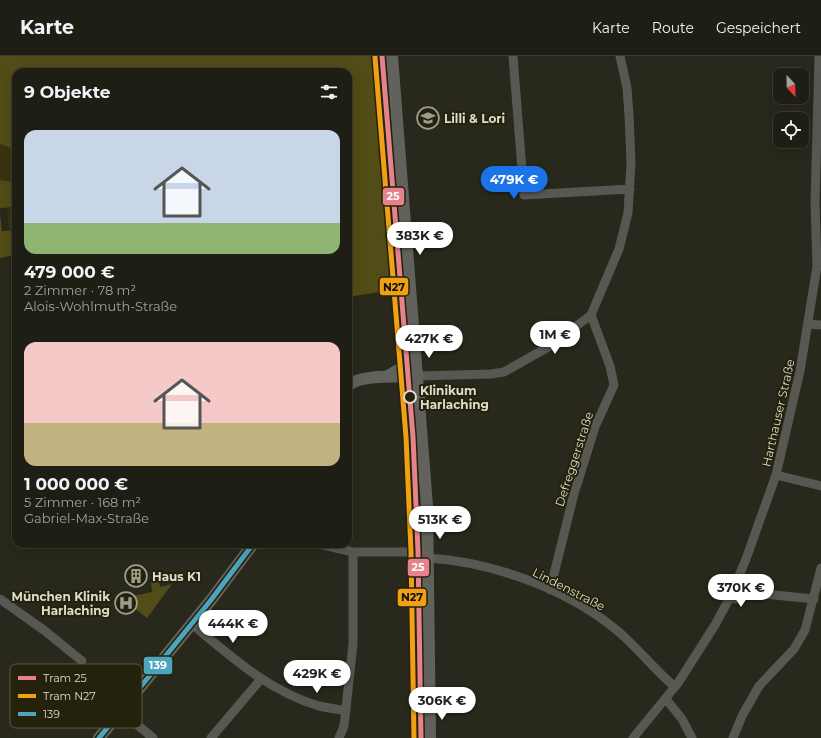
<!DOCTYPE html>
<html lang="de">
<head>
<meta charset="utf-8">
<style>
	:root { --surface:#1e1e15; --page:#26271e; --text:#f1f3f6; --muted:#a1a2a0; --line:#3c3c34; --accent:#1a73e8 }
	body { margin:0; font-family:Montserrat,sans-serif; background:var(--page); color:var(--text); height:100vh; display:flex; flex-direction:column; font-size:15px; white-space:nowrap }
	* { box-sizing:border-box; margin:0 }
	p { font-size:13px; color:var(--muted) }
	.icon { flex:none; width:22px; height:22px; fill:none; stroke:currentColor; stroke-width:2; stroke-linecap:round; stroke-linejoin:round }
	.map { position:relative; flex:1; overflow:hidden }
	.drawer { position:absolute; left:12px; top:12px; width:340px; height:480px; display:flex; flex-direction:column; background:var(--surface); border-radius:12px; box-shadow:0 4px 16px #0002,0 0 0 1px var(--line) }
	.drawer>* { flex:none }
	.needle { width:26px; rotate:158deg }
	.tools { position:absolute; left:773px; top:12px; display:grid; gap:8px }
	.tools a { display:grid; place-items:center; width:36px; height:36px; border-radius:8px; background:var(--surface); box-shadow:0 4px 16px #0002,0 0 0 1px var(--line); font-size:20px }
	.price { position:absolute; translate:-50% -34px; padding:0 9px; border-radius:14px; background:#fff; color:#222; font-size:13px; line-height:26px; filter:drop-shadow(0 1px 2px #0008) }
	.price::after { content:''; position:absolute; left:50%; top:24px; width:12px; height:9px; margin-left:-6px; background:inherit; clip-path:polygon(0 0,100% 0,50% 100%) }
	.price.selected { background:var(--accent); color:#fff }
	ul { padding:0; list-style:none }
	li { display:grid; align-content:center; gap:8px; height:212px; padding:0 12px }
	li span { display:grid; place-items:center; height:124px; border-radius:12px; color:#555 }
	li>.icon { margin-inline-start:auto }
	span .icon { width:72px; height:72px; fill:#fffc; stroke-width:1 }
	li b { font-size:17px }
	h2 { display:flex; justify-content:space-between; align-items:center; height:48px; padding:0 12px; font-size:17px }
	header { display:flex; align-items:center; gap:24px; box-sizing:border-box; height:56px; padding:0 20px; background:var(--surface); border-bottom:1px solid var(--line) }
	header strong { font-size:19px }
	nav { display:flex; gap:22px; margin-inline-start:auto; font-size:14px }
	.map>svg:first-child { display:block }
</style>
</head>
<body>
<header>
<strong>Karte</strong>
<nav><a>Karte</a><a>Route</a><a>Gespeichert</a></nav>
</header>
<div class="map">
<svg width="821" height="682" viewBox="0 0 821 682">
	<rect width="100%" height="100%" fill="#28281c"/>
	<!-- green -->
	<path fill="#38340f" d="M 0,88 L 16,94 L 16,124 L 14,126 L 0,124 Z
		M 7,153 L 16,153 L 16,172 L 9,173 Z"/>
	<!-- forest -->
	<path fill="#524c17" d="M 0,0 L 372,0 L 393,234 L 348,241 L 348,16 L 16,16 L 16,94 L 0,88 Z
		M 0,124 L 13,126 L 16,124 L 16,151 L 0,152 Z
		M 0,158 L 2,175 L 15,174 L 16,176 L 16,199 L 0,202 Z
		M 159,525 L 160,531 L 172,528 L 147,562 L 120,541 L 124,537 L 126,536 L 128,541 L 152,536 L 151,526 Z"/>
	<g fill="none" stroke-linecap="round" stroke-linejoin="round">
		<!-- street -->
		<path stroke="#585853" stroke-width="9" d="M 513,0 L 524,139 L 630,133
			M 808,268 L 821,269
			M 418,320 L 491,318 L 504,316 L 550,290 L 591,259 L 619,193 L 628,157 L 631,107 L 629,59 L 627,32 L 620,0
			M 776,419 L 821,430
			M 319,488 L 353,496 L 409,496
			M 429,502 C 491,506 565,532 614,572 C 636,589 653,613 675,631
			M 738,523 L 745,526 L 754,537
			M 550,534 L 574,438 L 595,371 L 614,329 L 610,310 L 591,259
			M 730,541 L 735,543 L 754,537 L 814,543
			M 0,543 L 45,575 L 82,605
			M 192,568 C 230,600 270,636 319,650 C 328,652 337,653 346,655
			M 666,643 L 682,663 L 692,682
			M 121,655 L 153,682
			M 211,682 L 261,623
			M 339,682 L 344,670 L 353,588 L 353,496
			M 633,682 L 678,627 L 715,569 L 730,541 L 746,503 L 776,419 L 800,315 L 817,210 L 815,147 L 819,0
			M 733,682 L 742,660 L 759,630 L 794,593 L 805,574 L 821,512"/>
		<!-- secondary -->
		<path stroke="#62625d" stroke-width="12" d="M 392,0 L 427,450 L 430,682
			M 388,320 L 405,310 L 414,290
			M 348,330 C 359,318 401,321 418,320
			M 99,682 L 211,544 L 253,488"/>
		<!-- bus-1 casing -->
		<g stroke="#25220c" stroke-width="8">
			<path id="bus-1" d="M 99,682 L 211,544 L 253,488"/>
		</g>
		<!-- bus-1 -->
		<use href="#bus-1" stroke="#4da4bd" stroke-width="5"/>
		<!-- tram-1 casing -->
		<g stroke="#25220c" stroke-width="8">
			<path id="tram-1" d="M 382,0 L 413,381 L 418,495 L 421,682"/>
		</g>
		<!-- tram-2 casing -->
		<g stroke="#25220c" stroke-width="8">
			<path id="tram-2" d="M 375,1 L 406,381 L 411,495 L 414,682"/>
		</g>
		<!-- tram-1 -->
		<use href="#tram-1" stroke="#e6828c" stroke-width="5"/>
		<!-- tram-2 -->
		<use href="#tram-2" stroke="#f0a014" stroke-width="5"/>
	</g>
	<!-- icons -->
	<defs>
		<g id="school-ring" transform="scale(1.15)"><circle r="9.5" fill="#25220c" stroke="#9d9c90" stroke-width="1.5"/><path d="M0-5L7-2L0 1L-7-2ZM-4 1L0 2.5L4 1V4Q0 6-4 4Z" fill="#9d9c90"/></g>
		<g id="building-ring" transform="scale(1.15)"><circle r="9.5" fill="#25220c" stroke="#9d9c90" stroke-width="1.5"/><path d="M-4-6H4V6H1V3H-1V6H-4ZM-2.5-4.3h1.7v1.8h-1.7ZM.8-4.3h1.7v1.8H.8ZM-2.5-1h1.7V.8h-1.7ZM.8-1h1.7V.8H.8Z" fill="#9d9c90"/></g>
		<g id="hospital-ring" transform="scale(1.15)"><circle r="9.5" fill="#25220c" stroke="#9d9c90" stroke-width="1.5"/><path d="M-5-5h3v3.5h4V-5h3V5h-3V1.5h-4V5h-3Z" fill="#9d9c90"/></g>
	</defs>
	<g fill-rule="evenodd">
		<use href="#school-ring" x="428" y="62"/>
		<use href="#building-ring" x="136" y="520"/>
		<use href="#hospital-ring" x="126" y="547"/>
	</g>
	<!-- markers -->
	<circle fill="#25220c" stroke="#dcdbce" stroke-width="2" cx="410" cy="341" r="6"/>
	<g text-anchor="middle" dominant-baseline="central" stroke-width="4" stroke-linejoin="round" paint-order="stroke">
		<!-- poi labels -->
		<g font-size="12" font-weight="bold" fill="#dcdbce" stroke="#25220c" text-anchor="start">
			<text x="444" y="62">Lilli &amp; Lori</text>
			<text x="152" y="520">Haus K1</text>
			<text x="110" y="540" text-anchor="end">München Klinik<tspan x="110" dy="14">Harlaching</tspan></text>
		</g>
		<!-- stop labels -->
		<g font-size="12" font-weight="bold" fill="#dcdbce" stroke="#25220c" text-anchor="start">
			<text x="420" y="334">Klinikum<tspan x="420" dy="14">Harlaching</tspan></text>
		</g>
		<!-- street labels -->
		<g font-size="12" fill="#dcdbce" stroke="#25220c">
			<text transform="translate(778 357) rotate(-77)">Harthauser Straße</text>
			<text transform="translate(574 403) rotate(-72)">Defreggerstraße</text>
			<text transform="translate(569 533) rotate(27)">Lindenstraße</text>
		</g>
	</g>
	<!-- legend -->
	<rect x="10" y="608" width="132" height="64" rx="6" fill="#25220c" stroke="#5c5a46" stroke-width="1"/>
	<rect x="18" y="620" width="18" height="4" fill="#e6828c"/>
	<rect x="18" y="638" width="18" height="4" fill="#f0a014"/>
	<rect x="18" y="656" width="18" height="4" fill="#4da4bd"/>
	<g font-size="11" fill="#dcdbce">
		<text x="43" y="626">Tram 25</text>
		<text x="43" y="644">Tram N27</text>
		<text x="43" y="662">139</text>
	</g>
	<g stroke="#25220c" stroke-width="1.5">
		<rect x="382" y="131" width="23" height="19" rx="4" fill="#e6828c"/>
		<rect x="379" y="221" width="30" height="19" rx="4" fill="#f0a014"/>
		<rect x="407" y="502" width="23" height="19" rx="4" fill="#e6828c"/>
		<rect x="397" y="532" width="30" height="19" rx="4" fill="#f0a014"/>
		<rect x="143" y="600" width="30" height="19" rx="4" fill="#4da4bd"/>
	</g>
	<g font-size="11" text-anchor="middle" font-weight="bold" fill="#fff">
		<text x="393" y="144">25</text>
		<text x="418" y="515">25</text>
		<text x="158" y="613">139</text>
	</g>
	<g font-size="11" text-anchor="middle" font-weight="bold" fill="#111">
		<text x="394" y="235">N27</text>
		<text x="412" y="545">N27</text>
	</g>
</svg>
<div class="tools">
<a><svg class="needle" viewBox="-14 -14 28 28"><path d="M0-13l5 13h-10z" fill="#e53935"/><path d="M0 13l5-13h-10z" fill="#a1a2a0"/></svg></a>
<a><svg class="icon" aria-label="locate" viewBox="0 0 24 24"><circle cx="12" cy="12" r="6"/><path d="M12 2v4M12 18v4M2 12h4M18 12h4"/></svg></a>
</div>
<b class="price selected" style="left:514px;top:144px">479K €</b>
<b class="price" style="left:420px;top:200px">383K €</b>
<b class="price" style="left:555px;top:299px">1M €</b>
<b class="price" style="left:429px;top:303px">427K €</b>
<b class="price" style="left:440px;top:484px">513K €</b>
<b class="price" style="left:741px;top:552px">370K €</b>
<b class="price" style="left:233px;top:588px">444K €</b>
<b class="price" style="left:317px;top:638px">429K €</b>
<b class="price" style="left:442px;top:665px">306K €</b>
<section class="drawer">
<h2>9 Objekte<svg class="icon" aria-label="filters" viewBox="0 0 24 24"><path d="M4 7h16M4 17h16"/><circle cx="9" cy="7" r="2"/><circle cx="15" cy="17" r="2"/></svg></h2>
<ul>
<li><span style="background:linear-gradient(#c9d6e8 75%,#8fb573 0)"><svg class="icon" aria-label="home" viewBox="0 0 24 24"><path d="M3 11l9-7 9 7M6 9v11h12V9"/></svg></span><div><b>479 000 €</b><p>2 Zimmer · 78 m²</p><p>Alois-Wohlmuth-Straße</p></div></li>
<li><span style="background:linear-gradient(#f6c9c9 65%,#c2b280 0)"><svg class="icon" aria-label="home" viewBox="0 0 24 24"><path d="M3 11l9-7 9 7M6 9v11h12V9"/></svg></span><div><b>1 000 000 €</b><p>5 Zimmer · 168 m²</p><p>Gabriel-Max-Straße</p></div></li>
</ul>
</section>
</div>
</body>
</html>
